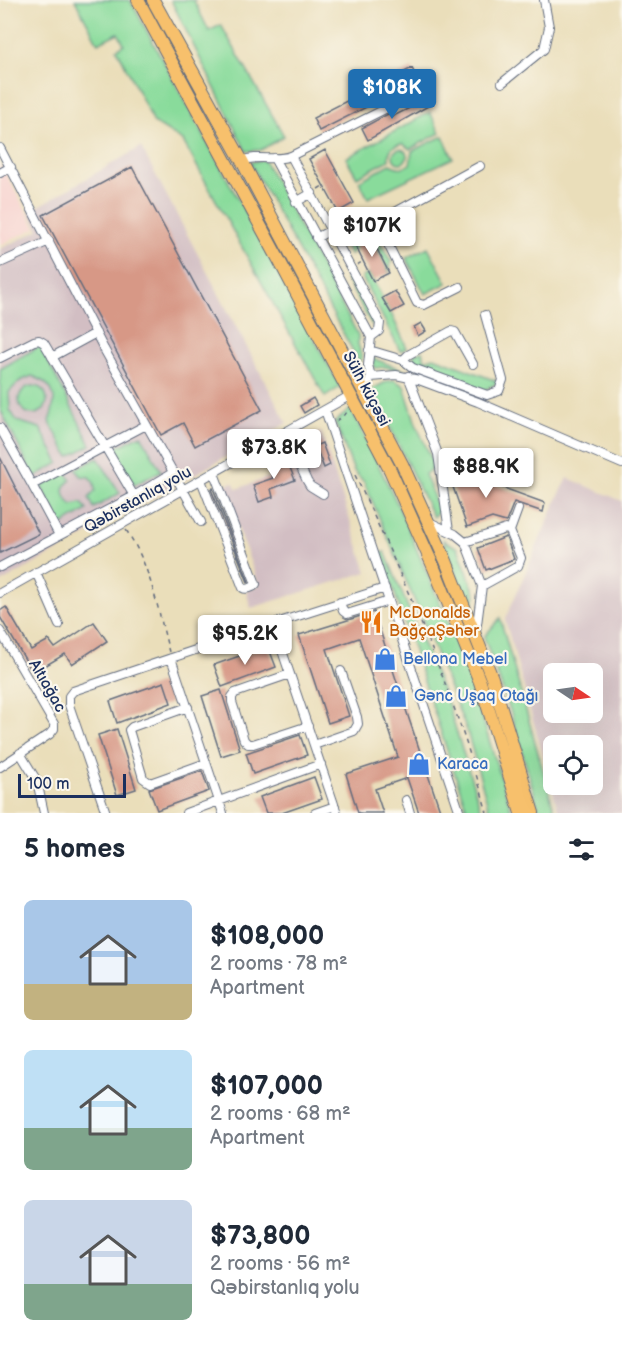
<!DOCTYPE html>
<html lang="en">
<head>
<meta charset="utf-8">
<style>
	:root { --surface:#fff; --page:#f6f6f7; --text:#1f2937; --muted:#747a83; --accent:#1f6fb2 }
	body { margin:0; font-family:"Balsamiq Sans",sans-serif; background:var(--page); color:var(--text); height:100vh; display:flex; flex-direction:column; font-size:22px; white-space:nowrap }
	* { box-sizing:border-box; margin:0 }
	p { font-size:20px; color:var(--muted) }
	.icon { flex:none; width:33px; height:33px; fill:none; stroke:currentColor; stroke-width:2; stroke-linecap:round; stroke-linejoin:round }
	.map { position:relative; height:813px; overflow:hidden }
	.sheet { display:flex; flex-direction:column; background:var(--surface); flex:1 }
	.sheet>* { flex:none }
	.needle { width:39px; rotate:103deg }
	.fabs { position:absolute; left:543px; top:663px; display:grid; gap:12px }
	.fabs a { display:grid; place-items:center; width:60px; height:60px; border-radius:9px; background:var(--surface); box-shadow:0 6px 24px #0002; font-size:30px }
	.scale { position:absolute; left:18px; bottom:15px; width:108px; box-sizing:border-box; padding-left:6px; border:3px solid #1b2f5e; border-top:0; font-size:16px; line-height:21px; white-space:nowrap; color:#1b2f5e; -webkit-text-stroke:4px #fbf7ec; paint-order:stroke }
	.price { position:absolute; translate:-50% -51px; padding:0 14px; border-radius:6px; background:#fff; color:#222; font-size:20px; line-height:39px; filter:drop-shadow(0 2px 3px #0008) }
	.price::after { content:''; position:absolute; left:50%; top:36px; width:18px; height:14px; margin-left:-9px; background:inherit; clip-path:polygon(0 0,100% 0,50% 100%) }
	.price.current { background:var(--accent); color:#fff }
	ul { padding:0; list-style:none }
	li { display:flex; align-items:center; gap:18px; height:150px; padding:0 24px }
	li span { display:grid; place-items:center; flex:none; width:168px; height:120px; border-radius:9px; color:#555 }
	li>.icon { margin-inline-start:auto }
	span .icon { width:72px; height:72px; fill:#fffc; stroke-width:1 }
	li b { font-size:26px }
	h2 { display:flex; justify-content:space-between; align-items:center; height:72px; padding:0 24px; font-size:26px }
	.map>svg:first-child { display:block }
</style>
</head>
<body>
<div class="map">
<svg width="622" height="813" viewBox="0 0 622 813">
	<rect width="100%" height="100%" fill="#fbf7ec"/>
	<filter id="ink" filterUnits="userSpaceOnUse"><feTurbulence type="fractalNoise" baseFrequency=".0167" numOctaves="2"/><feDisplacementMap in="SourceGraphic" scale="12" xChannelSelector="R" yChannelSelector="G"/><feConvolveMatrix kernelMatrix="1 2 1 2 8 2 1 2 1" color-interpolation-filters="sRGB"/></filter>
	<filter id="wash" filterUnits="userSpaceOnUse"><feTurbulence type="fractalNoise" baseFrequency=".008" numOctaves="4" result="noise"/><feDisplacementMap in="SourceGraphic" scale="24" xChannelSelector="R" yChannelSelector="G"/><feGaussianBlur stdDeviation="1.35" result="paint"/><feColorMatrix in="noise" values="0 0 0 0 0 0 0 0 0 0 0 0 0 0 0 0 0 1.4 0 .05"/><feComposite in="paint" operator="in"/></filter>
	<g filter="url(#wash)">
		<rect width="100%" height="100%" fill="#eadeba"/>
		<!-- built -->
		<path fill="#f7d0cd" d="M 0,164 L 36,228 L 0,245 Z"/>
		<!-- industrial -->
		<path fill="#d2bec3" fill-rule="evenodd" d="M 141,147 L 287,423 L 0,583 L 0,249 L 39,230 L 29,212 Z
			M 321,432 L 367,572 L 251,608 L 246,591 L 259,586 L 223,486 L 233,482 L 237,489 L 269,477 L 265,462 L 291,445 Z
			M 568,478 L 622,501 L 622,813 L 559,813 L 505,620 L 558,497 ZM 554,674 L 592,674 L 592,712 L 554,712 ZM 554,746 L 592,746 L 592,784 L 554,784 Z"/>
		<!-- green -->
		<path fill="#89db9b" stroke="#52857c" stroke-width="1.5" d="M 75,0 L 130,0 L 338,383 L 340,387 L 325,397 L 183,141 L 154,123 L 117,49 L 124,44 L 118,33 L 98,43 Z
			M 171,0 L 195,0 L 194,1 L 209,31 L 221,25 L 284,136 L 261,150 L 246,151 Z
			M 430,112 L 440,133 L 410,149 L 403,144 C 392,145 388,150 389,160 L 357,177 L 346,158 Z
			M 443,136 L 453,158 L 368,198 L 359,181 L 390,164 C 398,168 403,169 410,164 L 412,151 Z
			M393 156a7 7 0 1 1 14 0a7 7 0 1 1-14 0Z
			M 264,160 L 358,335 L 358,344 L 362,358 L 359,362 L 250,162 Z
			M 360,220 L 365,220 L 368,222 L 391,262 L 389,273 L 370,235 L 354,243 L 356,248 L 350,255 L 340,233 Z
			M 428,247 L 447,283 L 425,294 L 406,258 Z
			M 369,273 L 391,313 L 407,348 L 400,351 L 362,277 Z
			M 350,277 L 375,323 L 372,325 L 346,279 Z
			M 40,346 L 91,445 L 69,457 L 49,421 C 58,398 56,385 32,376 L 20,381 L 9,392 L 10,410 L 17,421 L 40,428 L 59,463 L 34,477 L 0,409 L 0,369 Z
			M 422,351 L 425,360 L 434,357 L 499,382 L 483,391 L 417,366 L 413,354 Z
			M 372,358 L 411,373 L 385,367 L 375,368 Z
			M 395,380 L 404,386 L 416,424 L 435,467 L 425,474 L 439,511 L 433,517 L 372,389 L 388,381 Z
			M19 400a14 14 0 1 1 28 0a14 14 0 1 1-28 0Z
			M 351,409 L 396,501 L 464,660 L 512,813 L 490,813 L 467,731 L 422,618 L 364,482 L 354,471 L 335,422 Z
			M 141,435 L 161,471 L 134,485 L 113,449 Z
			M 98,458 L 120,493 L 94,508 L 89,498 L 95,491 L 94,483 L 89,477 L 81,476 L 76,469 Z
			M 66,472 L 71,480 C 60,487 64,497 71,505 L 82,503 L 87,510 L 62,525 L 41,486 Z
			M 443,540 L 458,548 L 476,596 L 470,609 Z
			M 385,552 L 448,704 L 482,813 L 468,813 L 385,564 L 381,553 Z
			M 500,618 L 555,813 L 540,813 L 510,710 L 484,637 Z"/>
		<g id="blocks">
			<!-- building -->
			<path fill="#d79886" d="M 412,68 L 418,81 L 319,131 L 313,118 Z
				M 427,99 L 430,105 L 368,140 L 362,128 L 390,113 L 392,117 Z
				M 325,150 L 354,203 L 338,212 L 309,159 Z
				M 132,167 L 262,410 L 195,446 L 183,423 L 161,435 L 43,215 Z
				M 370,235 L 389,273 L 373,281 L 354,243 Z
				M 395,291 L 404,306 L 391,313 L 382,298 Z
				M 421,323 L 426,331 L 418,336 L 414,327 Z
				M 313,398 L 317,405 L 304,413 L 300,406 Z
				M 322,443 L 330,465 L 324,468 L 318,453 L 305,458 L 303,451 Z
				M 0,457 L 39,534 L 0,553 Z
				M 286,458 L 295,480 L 271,489 L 273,497 L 259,502 L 253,485 L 273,478 L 268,465 Z
				M 446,467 L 545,503 L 543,512 L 514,502 L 506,522 L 492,518 L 467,527 Z
				M 213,488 L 249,582 L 248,582 L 211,489 Z
				M 506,537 L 514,559 L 486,570 L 478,548 Z
				M 6,607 L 31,650 L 49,640 L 55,648 L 94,622 L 107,641 L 72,664 L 65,654 L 33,673 L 0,617 L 0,611 Z
				M 374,612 L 409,719 L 441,813 L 419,813 L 407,778 L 375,789 L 383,813 L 358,813 L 346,774 L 398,757 L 359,638 L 327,649 L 349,716 L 328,723 L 299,635 Z
				M 268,646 L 276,667 L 222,687 L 214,665 Z
				M 164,682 L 171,703 L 117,723 L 110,701 Z
				M 221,690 L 240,750 L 221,756 L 202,696 Z
				M 117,729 L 136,789 L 117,795 L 98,735 Z
				M 300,735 L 307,755 L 253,774 L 246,753 Z
				M 202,771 L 209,791 L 157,810 L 149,789 Z
				M 314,777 L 322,799 L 282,813 L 266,813 L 260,797 Z"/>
		</g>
	</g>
	<g filter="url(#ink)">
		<use href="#blocks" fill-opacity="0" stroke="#636c7e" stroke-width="1.5"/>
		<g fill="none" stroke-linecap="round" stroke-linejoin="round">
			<!-- minor casing -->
			<g stroke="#636c7e" stroke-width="10">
				<path id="minor" d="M 502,83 L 544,49 L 549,27 L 544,0
					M 0,148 L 104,349 L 201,522
					M 291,156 L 380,323 L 379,331 L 371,337
					M 274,158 L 371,337 L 368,365 L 371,377 L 368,384 L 363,388
					M 242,161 C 258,154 275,162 291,156 L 405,99
					M 0,173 L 11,167
					M 296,202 L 312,193
					M 377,222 L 480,166
					M 316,238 L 355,217 L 367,214 L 377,222 L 417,303 L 424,305 L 460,287
					M 0,263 L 49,241
					M 369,350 L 403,360 L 408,355 L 451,331 L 455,332 L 473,364
					M 52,357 L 96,333
					M 0,358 L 34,341 L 39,340 L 44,343 L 134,496
					M 403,360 L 413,368 L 487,395 L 499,391 L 503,380 L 485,315
					M 408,376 L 438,454 L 449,531
					M 371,377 L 396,375 L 419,380 L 478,402 L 622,464
					M 325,410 L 460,813
					M 0,428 L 32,485
					M 285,433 L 307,481 L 310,486 L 323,494
					M 201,480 L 243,588 C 246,590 253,588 256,584 L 214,473
					M 427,521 L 455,534 L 465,542 L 482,586 L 476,632
					M 510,531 L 518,509
					M 59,535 L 32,485 L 146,425
					M 465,542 L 506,529 L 510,531 L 521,558 L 518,566 L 482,586
					M 0,567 L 134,496 L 174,472
					M 36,572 L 59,625
					M 0,593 L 351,395
					M 340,602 L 343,611 L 347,614 L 389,601
					M 0,631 L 54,724 L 54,729 L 50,734 L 0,767
					M 171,658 L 223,813
					M 290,674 L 235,693 L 232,697 L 232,702 L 244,740 L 248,744 L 253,744 L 308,726
					M 188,707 L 132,727 L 129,730 L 143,778 L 150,783 L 206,763
					M 314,745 L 354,731 L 358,724 L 357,717 L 341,671
					M 20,753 L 37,781 L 44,813
					M 406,800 L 410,813
					M 106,813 L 69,705 L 69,696 L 73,691 L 273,624
					M 186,813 L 321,764
					M 315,813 L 335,806
					M 337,813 L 273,624 L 385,588"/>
			</g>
			<!-- highway casing -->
			<g stroke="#636c7e" stroke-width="14">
				<path id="highway" d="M 138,0 L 279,260 L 390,470 L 434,568 L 480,682 L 521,813
					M 153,0 L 242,161 L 402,464 L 446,561 L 492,678 L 533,813"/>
			</g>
			<!-- path -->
			<path stroke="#636c7e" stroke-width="1.5" stroke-dasharray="4.5 4.5" stroke-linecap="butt" d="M 318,189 L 323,186
				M 357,265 L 363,261
				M 336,421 L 349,411
				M 355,475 C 406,584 456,696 487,813
				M 126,530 C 151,566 158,610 169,652"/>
			<!-- minor -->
			<use href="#minor" stroke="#fff" stroke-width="8"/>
			<!-- highway -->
			<use href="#highway" stroke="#f7c06c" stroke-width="12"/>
		</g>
	</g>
	<!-- icons -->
	<defs>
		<g id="restaurant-bare" transform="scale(1.8)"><path d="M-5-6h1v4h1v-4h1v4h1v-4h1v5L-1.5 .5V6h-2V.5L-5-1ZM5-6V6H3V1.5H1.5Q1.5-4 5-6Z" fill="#e8710a" stroke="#fbf7ec" stroke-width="2.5" paint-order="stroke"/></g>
		<g id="shop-bare" transform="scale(1.8)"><path d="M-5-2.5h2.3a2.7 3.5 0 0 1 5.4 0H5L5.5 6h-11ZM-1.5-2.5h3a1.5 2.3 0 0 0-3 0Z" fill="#3f7fe0" stroke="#fbf7ec" stroke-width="2.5" paint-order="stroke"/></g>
	</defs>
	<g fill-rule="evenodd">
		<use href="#restaurant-bare" x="371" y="622"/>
		<use href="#shop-bare" x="385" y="659"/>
		<use href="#shop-bare" x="396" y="696"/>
		<use href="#shop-bare" x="419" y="764"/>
	</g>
	<g text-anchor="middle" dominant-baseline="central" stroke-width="4.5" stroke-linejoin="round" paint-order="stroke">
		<!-- street labels -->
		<g font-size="16" fill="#1b2f5e" stroke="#fbf7ec">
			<text transform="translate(366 389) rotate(62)">Sülh küçəsi</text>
			<text transform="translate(138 500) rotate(-29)">Qəbirstanlıq yolu</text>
			<text transform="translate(47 686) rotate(60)">Altıağac</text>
		</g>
		<!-- food labels -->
		<g font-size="16" fill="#c56008" stroke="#fbf7ec" text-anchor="start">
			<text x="389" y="613">McDonalds<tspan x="389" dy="18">BağçaŞəhər</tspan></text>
		</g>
		<!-- shop labels -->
		<g font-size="16" fill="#366cbe" stroke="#fbf7ec" text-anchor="start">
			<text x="403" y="659">Bellona Mebel</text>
			<text x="414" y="696">Gənc Uşaq Otağı</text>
			<text x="437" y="764">Karaca</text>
		</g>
	</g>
</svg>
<div class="fabs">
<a><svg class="needle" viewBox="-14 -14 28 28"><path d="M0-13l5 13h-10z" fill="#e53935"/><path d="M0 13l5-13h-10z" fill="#747a83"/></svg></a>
<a><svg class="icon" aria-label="locate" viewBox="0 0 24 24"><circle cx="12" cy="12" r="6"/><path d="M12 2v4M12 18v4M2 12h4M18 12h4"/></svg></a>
</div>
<div class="scale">100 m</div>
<b class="price current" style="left:392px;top:120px">$108K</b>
<b class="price" style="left:372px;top:258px">$107K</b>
<b class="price" style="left:274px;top:480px">$73.8K</b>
<b class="price" style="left:486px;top:499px">$88.9K</b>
<b class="price" style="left:245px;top:666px">$95.2K</b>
</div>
<section class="sheet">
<h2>5 homes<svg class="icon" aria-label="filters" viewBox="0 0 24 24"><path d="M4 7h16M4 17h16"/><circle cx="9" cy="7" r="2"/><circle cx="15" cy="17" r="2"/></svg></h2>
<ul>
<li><span style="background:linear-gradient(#a9c7e8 70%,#c2b280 0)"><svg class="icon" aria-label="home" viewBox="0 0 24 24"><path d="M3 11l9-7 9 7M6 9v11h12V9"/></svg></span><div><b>$108,000</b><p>2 rooms · 78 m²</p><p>Apartment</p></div></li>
<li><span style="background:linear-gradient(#bfe0f5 65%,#7fa58c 0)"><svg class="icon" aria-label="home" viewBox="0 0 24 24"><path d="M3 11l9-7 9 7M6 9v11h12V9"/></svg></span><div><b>$107,000</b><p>2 rooms · 68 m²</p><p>Apartment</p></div></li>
<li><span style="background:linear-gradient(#c9d6e8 70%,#7fa58c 0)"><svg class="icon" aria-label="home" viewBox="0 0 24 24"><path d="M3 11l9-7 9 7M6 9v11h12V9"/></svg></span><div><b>$73,800</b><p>2 rooms · 56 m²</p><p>Qəbirstanlıq yolu</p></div></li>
</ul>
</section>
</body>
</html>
